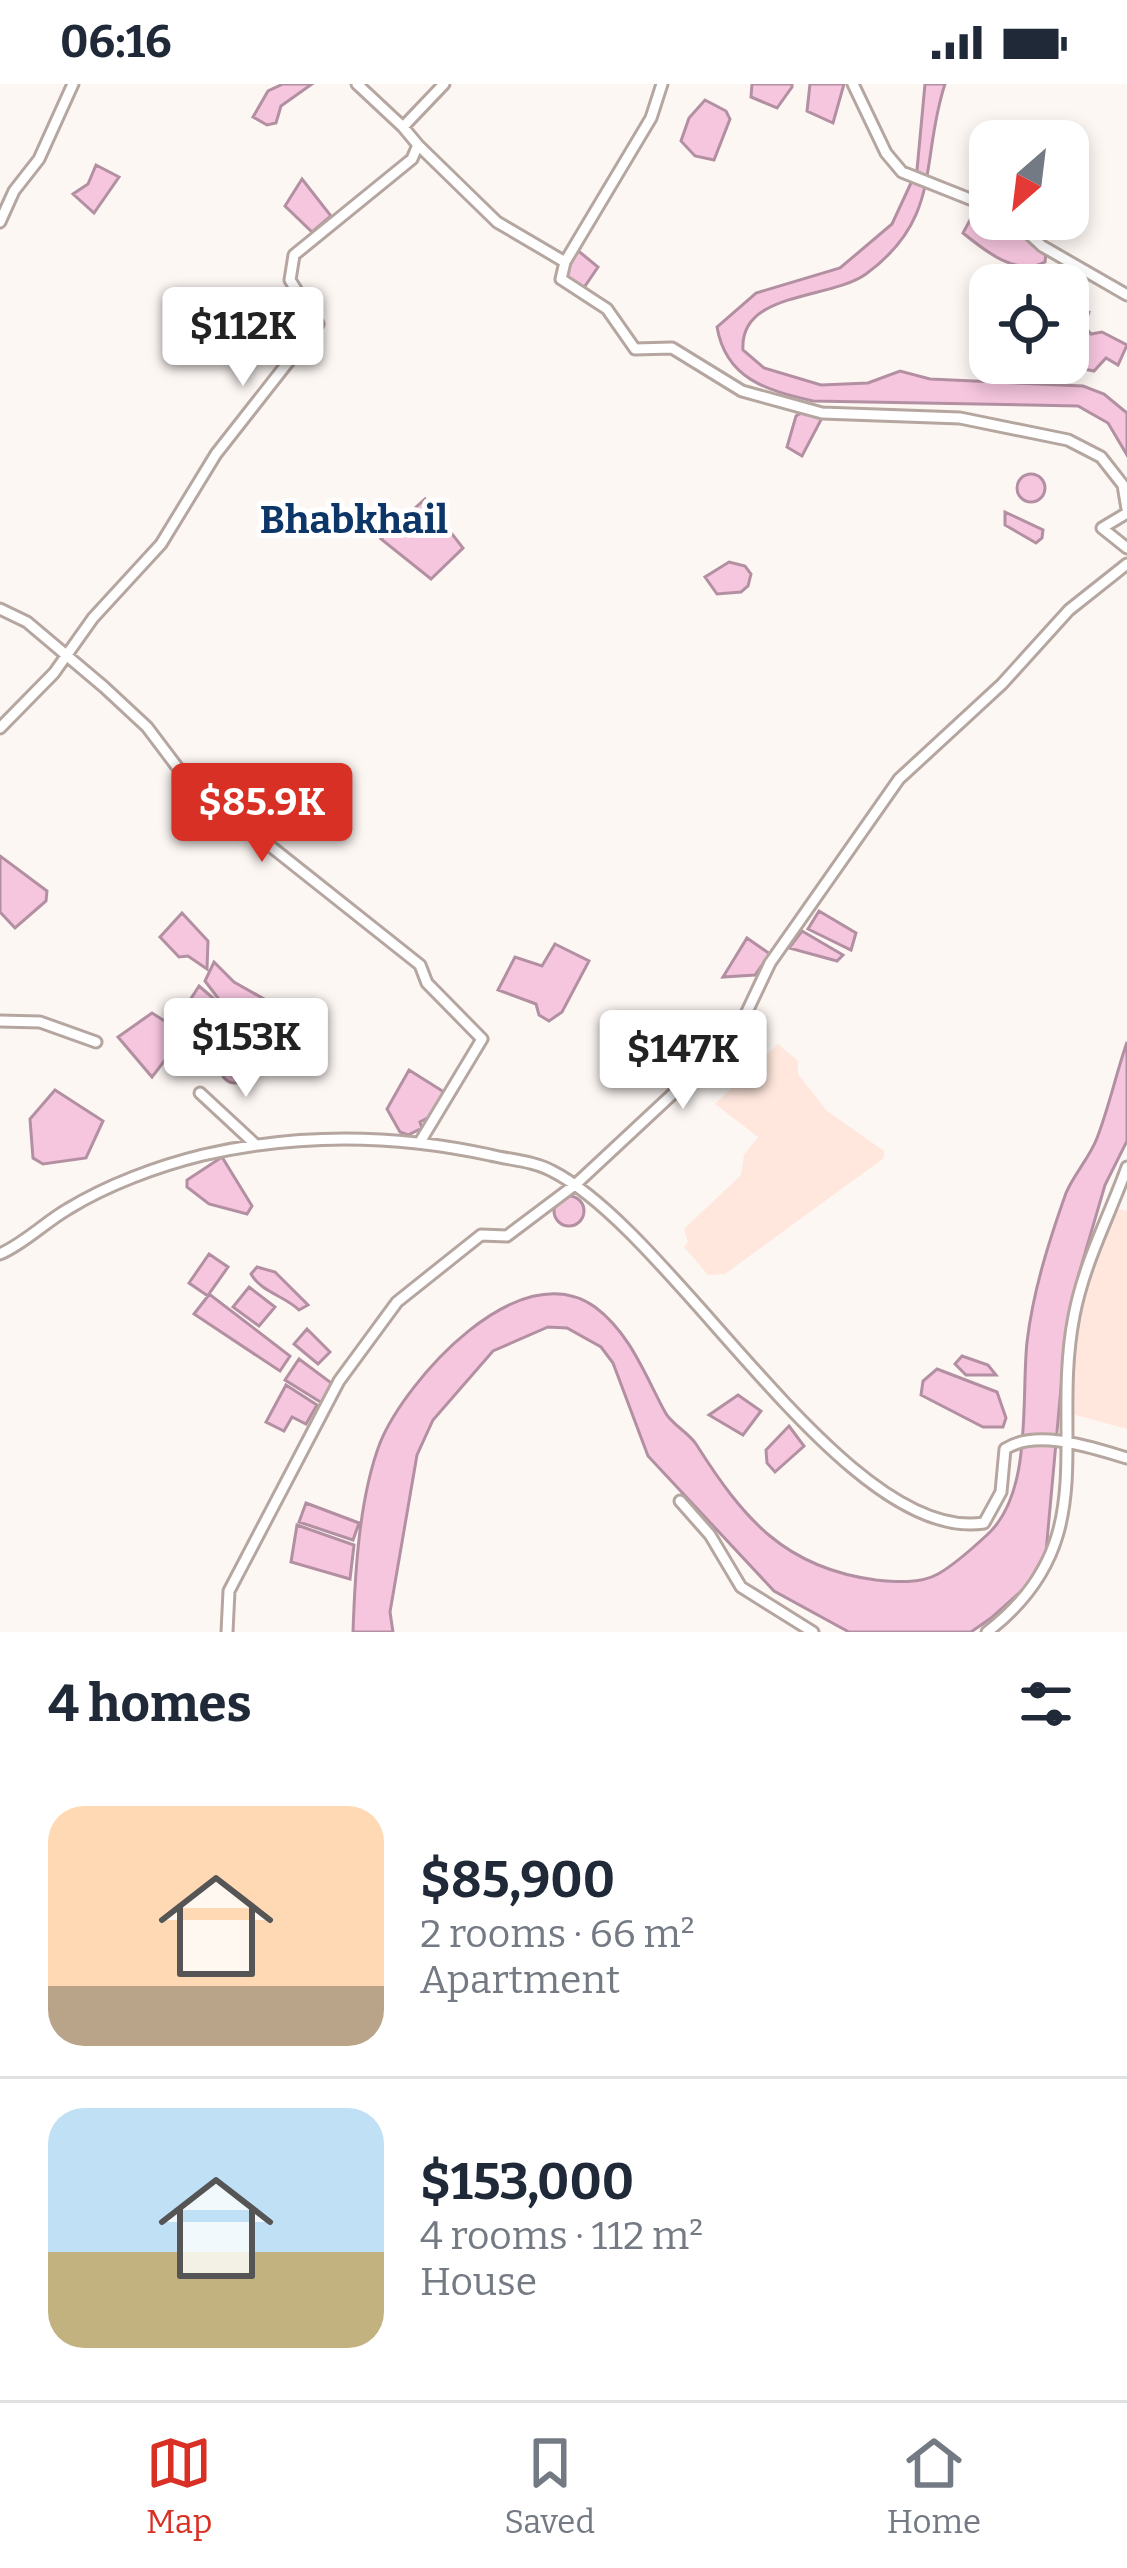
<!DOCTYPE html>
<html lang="en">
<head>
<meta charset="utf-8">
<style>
	:root { --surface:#fff; --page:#f6f6f7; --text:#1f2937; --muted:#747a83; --line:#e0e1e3; --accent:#d93025 }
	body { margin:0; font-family:Bitter,serif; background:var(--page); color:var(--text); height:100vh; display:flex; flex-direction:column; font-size:45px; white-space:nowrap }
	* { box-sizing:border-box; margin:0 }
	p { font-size:39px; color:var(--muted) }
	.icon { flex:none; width:66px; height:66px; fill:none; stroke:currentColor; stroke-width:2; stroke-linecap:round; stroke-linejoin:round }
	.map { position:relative; height:1548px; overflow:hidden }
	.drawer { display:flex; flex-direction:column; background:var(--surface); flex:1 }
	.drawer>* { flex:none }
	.needle { width:78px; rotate:208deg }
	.controls { position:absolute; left:969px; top:36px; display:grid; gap:24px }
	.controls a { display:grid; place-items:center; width:120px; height:120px; border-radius:24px; background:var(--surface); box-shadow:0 6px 18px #0003; font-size:60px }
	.price { position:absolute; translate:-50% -102px; padding:0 27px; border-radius:12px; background:#fff; color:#222; font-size:39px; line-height:78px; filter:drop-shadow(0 3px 6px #0008) }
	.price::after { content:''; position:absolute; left:50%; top:72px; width:36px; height:27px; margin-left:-18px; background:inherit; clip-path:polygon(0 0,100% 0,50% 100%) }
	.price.selected { background:var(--accent); color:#fff }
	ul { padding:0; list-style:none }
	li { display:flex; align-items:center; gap:36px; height:300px; padding:0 48px }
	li+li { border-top:3px solid var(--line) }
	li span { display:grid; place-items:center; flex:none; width:336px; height:240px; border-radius:36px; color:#555 }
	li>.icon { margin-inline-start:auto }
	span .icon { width:144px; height:144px; fill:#fffc; stroke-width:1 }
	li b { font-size:51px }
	h2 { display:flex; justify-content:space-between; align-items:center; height:144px; padding:0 48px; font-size:51px }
	.status { display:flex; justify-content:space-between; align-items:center; height:84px; padding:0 60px; background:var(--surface); direction:ltr }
	.status svg { height:33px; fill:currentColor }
	.tab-bar { display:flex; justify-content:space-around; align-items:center; height:168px; border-top:3px solid var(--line); background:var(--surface); font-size:33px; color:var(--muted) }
	.tab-bar a { display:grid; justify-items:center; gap:6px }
	.tab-bar .selected { color:var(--accent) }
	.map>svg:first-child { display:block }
</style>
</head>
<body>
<div class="status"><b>06:16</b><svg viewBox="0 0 49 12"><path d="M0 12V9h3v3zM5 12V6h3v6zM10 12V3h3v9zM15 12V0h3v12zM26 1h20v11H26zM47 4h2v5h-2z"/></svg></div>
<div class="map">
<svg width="1127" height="1548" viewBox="0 0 1127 1548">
	<rect width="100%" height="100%" fill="#fdf7f4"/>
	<!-- built -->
	<path fill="#ffe7dd" d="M 778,960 L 798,977 L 798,990 L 827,1027 L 884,1067 L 884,1074 L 725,1190 L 708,1191 L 684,1163 L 688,1158 L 684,1145 L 741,1091 L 744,1071 L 758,1053 L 715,1020 Z
		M 1118,1125 L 1127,1127 L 1127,1345 L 1072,1330 L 1070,1321 L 1074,1247 L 1090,1183 Z"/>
	<!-- water -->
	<path fill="#f6c6df" stroke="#b390a1" stroke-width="3" d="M 283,0 L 312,0 L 281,22 L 276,39 L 267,41 L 253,33 L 268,7 Z
		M 752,0 L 792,0 L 792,3 L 777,24 L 751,13 Z
		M 810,0 L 844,0 L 833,39 L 807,27 Z
		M 925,0 L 945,0 C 920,75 943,134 866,190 C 830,216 739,207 743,266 L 764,284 L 821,301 L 868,299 L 900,287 L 930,295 L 1083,302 L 1104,310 L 1127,329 L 1127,371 L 1108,339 L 1078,322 L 813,317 C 766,306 726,295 717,243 L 756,209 L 840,184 L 892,140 L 917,86 Z
		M 705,16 L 726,27 L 730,35 L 714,76 L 695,72 L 681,57 L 689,34 Z
		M 96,81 L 119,93 L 94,129 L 73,110 L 88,100 Z
		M 302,95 L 331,132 L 312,148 L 285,122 Z
		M 976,125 L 990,127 L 990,135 L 1006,135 L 1046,169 L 1045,178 C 1017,193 985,167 963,149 Z
		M 576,165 L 598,183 L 583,205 L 561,193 Z
		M 1074,221 L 1089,228 L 1084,242 L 1091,250 L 1102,248 L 1127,261 L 1118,281 L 1106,274 L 1094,287 L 1070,282 L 1076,245 L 1068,231 Z
		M 803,328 L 822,334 L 802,372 L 787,363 L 796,332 Z
		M1017 404a14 14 0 1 1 28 0a14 14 0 1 1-28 0Z
		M 425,415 L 463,464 L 431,495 L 381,455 Z
		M 1005,428 L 1043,446 L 1042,454 L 1036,459 L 1005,441 Z
		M 729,478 L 745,482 L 751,490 L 748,502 L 741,508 L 717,510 L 705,493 Z
		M 0,772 L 47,807 L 46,817 L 15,844 L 0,828 Z
		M 819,827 L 856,849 L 851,866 L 808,845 Z
		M 182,829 L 208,857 L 207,885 L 188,872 L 179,873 L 160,853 Z
		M 802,847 L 843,871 L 837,877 L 789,864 Z
		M 747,854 L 770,870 L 755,891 L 723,893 Z
		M 555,860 L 589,877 L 562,928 L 549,937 L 539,931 L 536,920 L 498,906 L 515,873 L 542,882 Z
		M 214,878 L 234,898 L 273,920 L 276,930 L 257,939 L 221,918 L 205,897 Z
		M 199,902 L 235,933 L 217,956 L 178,935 Z
		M 152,929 L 185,950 L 152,993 L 118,953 Z
		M 282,932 L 299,953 L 272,978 L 258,977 L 228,955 L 242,935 L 260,946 Z
		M 1127,958 L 1127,1057 L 1105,1101 L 1076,1200 L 1065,1260 L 1046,1468 L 1026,1503 L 991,1534 L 971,1548 L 849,1548 L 774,1507 L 648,1372 L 613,1279 L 601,1263 L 567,1244 L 548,1243 L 493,1267 L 433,1336 L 417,1371 L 390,1528 L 393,1548 L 353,1548 C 355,1489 359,1414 380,1359 C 405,1297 519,1168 595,1223 C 630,1249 645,1291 665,1328 C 671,1340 688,1348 696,1360 C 743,1434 784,1484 876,1496 C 895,1498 920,1500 938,1490 C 954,1481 974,1463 988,1450 C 1033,1408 1021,1315 1027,1258 C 1033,1207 1049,1157 1066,1109 C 1074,1090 1090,1073 1097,1054 C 1109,1023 1116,990 1127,958 Z
		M221 985a14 14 0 1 1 28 0a14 14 0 1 1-28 0Z
		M 409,986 L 444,1008 L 433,1031 L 420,1038 L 422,1044 L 408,1051 L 400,1048 L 387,1025 Z
		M 55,1006 L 103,1037 L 86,1074 L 43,1080 L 33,1074 L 30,1035 Z
		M 222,1073 L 252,1122 L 247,1130 L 209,1120 L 187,1103 L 187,1096 Z
		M554 1127a15 15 0 1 1 30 0a15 15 0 1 1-30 0Z
		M 209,1170 L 228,1183 L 209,1210 L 290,1272 L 280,1287 L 194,1230 L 208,1212 L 189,1199 Z
		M 257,1183 L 275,1188 L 308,1221 L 299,1226 C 285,1212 261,1208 251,1190 Z
		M 249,1203 L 275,1223 L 259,1242 L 233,1223 Z
		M 307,1245 L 330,1268 L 318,1280 L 294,1260 Z
		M 962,1272 L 988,1281 L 996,1291 L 966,1291 L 955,1280 Z
		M 299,1275 L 334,1301 L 322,1319 L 285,1296 Z
		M 937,1285 L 997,1308 L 1006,1334 L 1003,1343 L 983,1343 L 921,1311 L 923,1297 Z
		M 286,1301 L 317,1321 L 306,1340 L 292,1333 L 284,1347 L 266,1338 Z
		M 738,1311 L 761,1327 L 743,1351 L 709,1331 Z
		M 789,1342 L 804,1362 L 775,1388 L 767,1379 L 766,1366 Z
		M 306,1419 L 359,1439 L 353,1456 L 299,1438 Z
		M 297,1441 L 354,1461 L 350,1495 L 291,1478 Z"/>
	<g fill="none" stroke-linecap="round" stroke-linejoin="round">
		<!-- minor casing -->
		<g stroke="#b5a6a0" stroke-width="15">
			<path id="minor" d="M 357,0 L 403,43
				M 853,0 L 886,69 L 902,88 L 990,123
				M 418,61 L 497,138 L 565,178 L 651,34 L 662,0
				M 1013,135 L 1042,162 L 1127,211
				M 0,138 L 14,107 L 39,75 L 73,0
				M 565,178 L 561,195 L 607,225 L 635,265 L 672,264 L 742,307 L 822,329 L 960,334 L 1068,356 L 1101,373 L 1123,401 L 1127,425
				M 1127,429 L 1102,444 L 1127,464
				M 0,525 L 27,538 L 104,603 L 147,643 L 187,696 L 420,881 L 427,899 L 482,955 L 420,1058
				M 0,644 L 54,589 L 93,534 L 161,460 L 216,370 L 318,240 L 290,196 L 294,171 L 412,75 L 418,61 L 403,43 L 444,0
				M 0,937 L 40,938 L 96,958
				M 200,1009 L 256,1061
				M 0,1170 C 25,1159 44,1139 68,1125 C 107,1101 158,1082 203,1071 C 299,1049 394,1050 490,1071 C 510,1076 534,1077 552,1087 C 675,1149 846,1461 984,1439 L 1001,1408 L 1005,1365 C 1037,1344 1093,1364 1127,1374
				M 680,1417 L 710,1451 L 741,1503 L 813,1548
				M 227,1548 L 229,1507 L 339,1297 L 397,1218 L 481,1151 L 507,1152 L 576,1100 L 736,951 L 770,879 L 899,695 L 1002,600 L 1069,526 L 1127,480
				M 987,1548 C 1105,1458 1050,1355 1074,1232 C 1084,1179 1109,1133 1127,1083"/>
		</g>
		<!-- minor -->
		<use href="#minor" stroke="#fff" stroke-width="9"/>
	</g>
	<g text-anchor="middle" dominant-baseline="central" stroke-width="10" stroke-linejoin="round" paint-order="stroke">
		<!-- quarter labels -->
		<g font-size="39" font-weight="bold" fill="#0c3568" stroke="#fff">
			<text x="354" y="436">Bhabkhail</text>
		</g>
	</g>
</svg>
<div class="controls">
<a><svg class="needle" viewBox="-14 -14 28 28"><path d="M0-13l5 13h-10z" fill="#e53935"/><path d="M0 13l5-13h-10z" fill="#747a83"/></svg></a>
<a><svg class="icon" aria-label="locate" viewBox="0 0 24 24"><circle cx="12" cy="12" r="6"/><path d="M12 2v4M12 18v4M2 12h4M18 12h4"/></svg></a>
</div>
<b class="price" style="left:243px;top:305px">$112K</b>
<b class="price selected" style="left:262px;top:781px">$85.9K</b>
<b class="price" style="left:246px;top:1016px">$153K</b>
<b class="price" style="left:683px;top:1028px">$147K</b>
</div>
<section class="drawer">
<h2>4 homes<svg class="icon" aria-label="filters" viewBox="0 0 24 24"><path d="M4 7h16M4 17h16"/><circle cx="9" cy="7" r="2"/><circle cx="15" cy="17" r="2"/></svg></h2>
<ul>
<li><span style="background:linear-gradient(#ffd9b3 75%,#b9a48a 0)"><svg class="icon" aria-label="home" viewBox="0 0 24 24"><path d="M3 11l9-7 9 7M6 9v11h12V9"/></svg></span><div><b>$85,900</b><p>2 rooms · 66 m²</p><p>Apartment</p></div></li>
<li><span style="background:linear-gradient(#bfe0f5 60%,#c2b280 0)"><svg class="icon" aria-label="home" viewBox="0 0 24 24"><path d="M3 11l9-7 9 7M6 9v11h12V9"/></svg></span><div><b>$153,000</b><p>4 rooms · 112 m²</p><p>House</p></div></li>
</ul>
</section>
<nav class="tab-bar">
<a class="selected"><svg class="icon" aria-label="map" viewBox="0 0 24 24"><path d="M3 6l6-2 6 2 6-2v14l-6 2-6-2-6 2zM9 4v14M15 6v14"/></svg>Map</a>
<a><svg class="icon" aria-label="saved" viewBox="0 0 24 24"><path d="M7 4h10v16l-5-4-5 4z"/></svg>Saved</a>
<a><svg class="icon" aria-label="home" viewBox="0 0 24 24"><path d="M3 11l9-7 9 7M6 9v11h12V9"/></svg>Home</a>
</nav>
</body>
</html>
